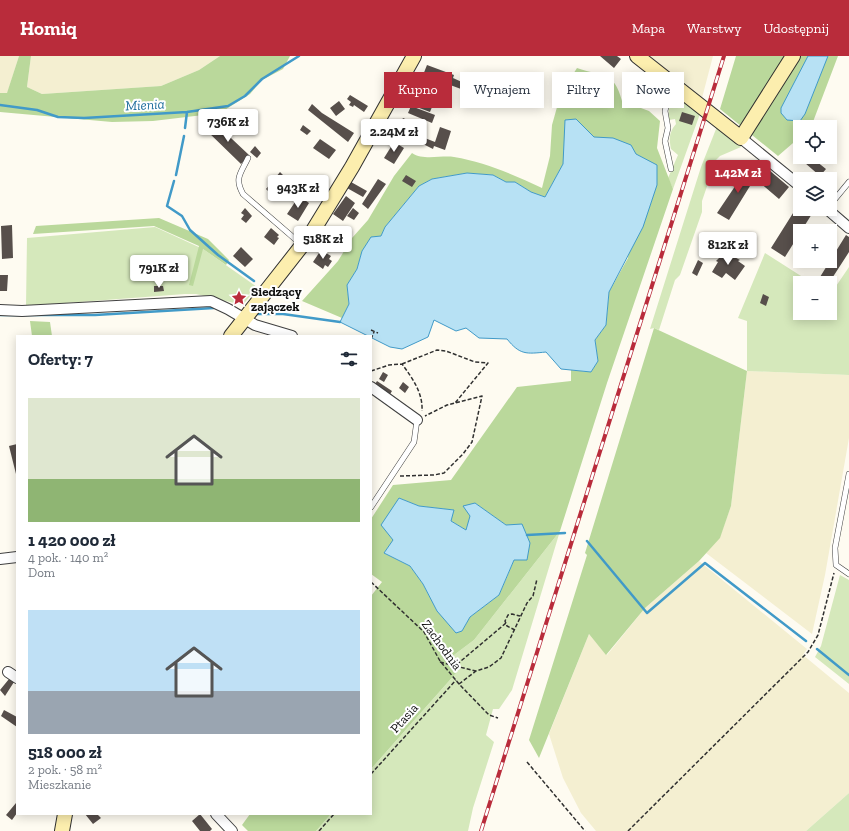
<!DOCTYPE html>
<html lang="pl">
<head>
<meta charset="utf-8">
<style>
	:root { --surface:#fff; --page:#f2f2f3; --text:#1f2937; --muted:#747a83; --accent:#b92c3b }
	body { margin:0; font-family:"Zilla Slab",serif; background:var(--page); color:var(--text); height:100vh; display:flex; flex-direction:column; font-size:15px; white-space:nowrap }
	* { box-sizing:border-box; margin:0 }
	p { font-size:13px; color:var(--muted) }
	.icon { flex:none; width:22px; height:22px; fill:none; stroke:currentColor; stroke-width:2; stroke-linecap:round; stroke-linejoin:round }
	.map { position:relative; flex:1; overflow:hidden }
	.drawer { position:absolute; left:16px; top:279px; width:356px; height:480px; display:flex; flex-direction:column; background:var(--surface); border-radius:0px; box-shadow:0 2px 10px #0003 }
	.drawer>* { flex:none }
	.guide { position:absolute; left:384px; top:16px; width:380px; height:36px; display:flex; gap:8px }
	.fabs { position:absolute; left:793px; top:64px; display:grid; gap:8px }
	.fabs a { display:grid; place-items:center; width:44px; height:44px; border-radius:0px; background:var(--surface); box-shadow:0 2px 10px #0003; font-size:20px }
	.price { position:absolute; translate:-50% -34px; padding:0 9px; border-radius:4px; background:#fff; color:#222; font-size:13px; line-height:26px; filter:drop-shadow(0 1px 2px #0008) }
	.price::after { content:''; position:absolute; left:50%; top:24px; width:12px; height:9px; margin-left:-6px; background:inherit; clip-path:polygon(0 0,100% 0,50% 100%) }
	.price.on { background:var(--accent); color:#fff }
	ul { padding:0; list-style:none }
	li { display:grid; align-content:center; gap:8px; height:212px; padding:0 12px }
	li span { display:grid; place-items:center; height:124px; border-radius:0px; color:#555 }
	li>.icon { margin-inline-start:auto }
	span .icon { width:72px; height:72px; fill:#fffc; stroke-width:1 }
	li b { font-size:17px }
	h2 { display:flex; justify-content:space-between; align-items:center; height:48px; padding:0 12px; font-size:17px }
	.chip { padding:0 14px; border-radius:0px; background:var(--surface); box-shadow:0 2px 10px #0003; font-size:14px; line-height:36px }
	.chip.on { background:var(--accent); color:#fff }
	header { display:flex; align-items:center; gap:24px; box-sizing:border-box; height:56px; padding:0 20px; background:var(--accent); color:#fff }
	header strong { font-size:19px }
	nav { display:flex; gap:22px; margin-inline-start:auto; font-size:14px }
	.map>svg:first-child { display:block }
</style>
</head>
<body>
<header>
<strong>Homiq</strong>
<nav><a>Mapa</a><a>Warstwy</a><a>Udostępnij</a></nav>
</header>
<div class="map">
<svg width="849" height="775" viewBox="0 0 849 775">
	<rect width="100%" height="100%" fill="#fefbf1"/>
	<!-- farmland -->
	<path fill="#f4efd1" d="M 0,0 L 19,0 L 7,38 L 0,37 Z
		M 31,0 L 220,0 L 199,14 L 161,30 L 42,38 L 27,31 Z
		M 650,0 L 713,0 L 702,42 Z
		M 747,315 L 849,319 L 849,382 L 825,519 L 812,578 L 706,497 L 721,478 L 731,450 Z
		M 699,505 L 807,593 L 803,599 L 849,637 L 849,737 L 806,775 L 596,775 L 581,757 L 563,722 L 549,678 L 589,578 L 607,599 L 645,552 Z"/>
	<!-- green -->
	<path fill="#d5e8bb" d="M 679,39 L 701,55 L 673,133 L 668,122 L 678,99 L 671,93 C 669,83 669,76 676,68 L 675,63 L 669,64 C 667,52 671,47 679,39 Z
		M 718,68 L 741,88 L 741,91 L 720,100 L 716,104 L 702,145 L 702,156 L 680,219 L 675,224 L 659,274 L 654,272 L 650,273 L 701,111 Z
		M 155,171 L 203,193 L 257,231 L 243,249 L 196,238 L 185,238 L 26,250 L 27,182 Z
		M 765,197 L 812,227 L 800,227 L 800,257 L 830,257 L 830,239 L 849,211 L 849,319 L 747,315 L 747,265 L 738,262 Z
		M 560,475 L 512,634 L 499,653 L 493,653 L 486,679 L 494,686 L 473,752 L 468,775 L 316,775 L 331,758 L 371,758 L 371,713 L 457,616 L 454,599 L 474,584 Z
		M 840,519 L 849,524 L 849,628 L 815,601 L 821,590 Z
		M 849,737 L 849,775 L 806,775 Z"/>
	<!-- forest -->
	<path fill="#bad89b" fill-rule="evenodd" d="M 19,0 L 31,0 L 27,31 L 42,38 L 161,30 L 199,14 L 220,0 L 290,0 L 283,13 L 262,24 L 250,38 L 220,57 L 153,65 L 112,66 L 0,56 L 0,37 L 7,37 Z
		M 736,0 L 838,0 L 811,71 L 800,71 L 800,81 L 778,100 L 720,53 Z
		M 577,12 C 602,21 614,14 622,45 L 649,55 L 660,65 L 657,92 L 673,133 L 607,327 L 560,475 L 474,584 L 454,599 L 457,616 L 371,713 L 371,540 L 382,526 L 371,518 L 371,463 L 393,429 L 451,424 L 517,331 L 571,325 L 571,314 L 591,316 L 598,305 L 595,284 L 606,269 L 609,236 L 628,202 L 636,98 L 613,82 L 594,82 L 576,63 L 565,94 L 563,108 L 545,141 L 531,136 L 515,126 L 506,126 L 493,119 L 467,117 L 432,123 L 419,130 L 385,171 L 381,180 L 371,182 L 362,195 L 357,213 L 347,229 L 349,248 L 342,262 L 302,245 L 338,205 L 352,182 L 368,164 L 394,120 L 412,97 C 424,105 441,99 454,101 C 485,106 514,119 542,132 L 550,100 L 552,69 L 561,37 ZM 399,442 L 419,450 L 453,454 L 451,465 L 466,474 L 475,447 L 506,469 L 514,504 L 507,521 L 499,539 L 470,561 L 462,575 L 437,555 L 423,528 L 410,510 L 384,497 L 394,484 Z
		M 159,162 L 208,183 L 229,204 L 226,209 L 203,193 L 193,230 L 189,229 L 199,190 L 154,170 L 33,178 L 36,170 Z
		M 30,265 L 50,266 L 52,280 L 32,280 Z
		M 654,272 L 747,315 L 731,450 L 720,482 L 699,505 L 645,552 L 606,599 L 589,578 L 539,702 L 529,684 L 587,499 L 585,497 Z
		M 250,758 L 331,758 L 316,775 L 248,775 L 242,769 Z"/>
	<!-- water -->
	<path fill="#b7e1f4" stroke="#419ac8" d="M 808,0 L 828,0 L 805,58 L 800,65 L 787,64 L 781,57 L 781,52 Z
		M 576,63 L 594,81 L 613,82 L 631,89 L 636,98 L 657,109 L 657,129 L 643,171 L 609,236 L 606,269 L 595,284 L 598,305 L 591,316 L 561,313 L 546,296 C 526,298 520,299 507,283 L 479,282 L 466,272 L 456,275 L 434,264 L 428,281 L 402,293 L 390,291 L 340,266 L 349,248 L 347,229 L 357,213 L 362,195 L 371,181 L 381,180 L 385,171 L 419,130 L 432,123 L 467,117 L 493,119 L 506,126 L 515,126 L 531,136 L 545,141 L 563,108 L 565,64 Z
		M 399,442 L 419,450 L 454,454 L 451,465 L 466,474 L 470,460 L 463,450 L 475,447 L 506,469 L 522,468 L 530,487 L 527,504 L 514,504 L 499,539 L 470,561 L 462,575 L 456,577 L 437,555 L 423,528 L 410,510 L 384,497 L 393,484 L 381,469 Z"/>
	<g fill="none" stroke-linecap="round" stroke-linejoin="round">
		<!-- stream -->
		<path stroke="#419ac8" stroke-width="2.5" d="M 0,49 L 37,54 L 58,61 L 84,62 L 187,56 L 228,50 L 245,40 L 262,23 L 299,0
			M 185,72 L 187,56
			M 176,119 L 184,80
			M 174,125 L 167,150 L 182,160 L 190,174 L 218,199 L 254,225
			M 255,258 L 283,258 L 340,266
			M 0,259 L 95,259 L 214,252
			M 527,479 L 565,477
			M 587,485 L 647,557 L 705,507 L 806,585
			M 817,593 L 849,619"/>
	</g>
	<!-- building -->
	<path fill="#574f4b" d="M 600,0 L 617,0 L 621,3 L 614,12 Z
		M 427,9 L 454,19 L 453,22 L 464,27 L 461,33 L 434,23 L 435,20 L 433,20 L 432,22 L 423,19 Z
		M 436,25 L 449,30 L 447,35 L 434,31 Z
		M 415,38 L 434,46 L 430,56 L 414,50 L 416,45 L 413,44 Z
		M 350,39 L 368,50 L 364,56 L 354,49 L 353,51 L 349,49 L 351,46 L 347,43 Z
		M 339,45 L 345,53 L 336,60 L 330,52 Z
		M 312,48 L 322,57 L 354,77 L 348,86 L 308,54 Z
		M 411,50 L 435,59 L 432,67 L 408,57 Z
		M 682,56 L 695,60 L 692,69 L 679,65 Z
		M 403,62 L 421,70 L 417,79 L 435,86 L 440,71 L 451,75 L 445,94 L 434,90 L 433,93 L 407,80 L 409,77 L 398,72 Z
		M 214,66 L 249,99 L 241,108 L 206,74 Z
		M 303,69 L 311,75 L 307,79 L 300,74 Z
		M 320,83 L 336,94 L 329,103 L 313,92 Z
		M 394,86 L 404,92 L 394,108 L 384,102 Z
		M 255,90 L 261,97 L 257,102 L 250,96 Z
		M 811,101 L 826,113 L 820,120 L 805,107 Z
		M 748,111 L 758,117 L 729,164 L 717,157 Z
		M 769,114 L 789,131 L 779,143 L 759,126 Z
		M 280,116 L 286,122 L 272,139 L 266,133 Z
		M 406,119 L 416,125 L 412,131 L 402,125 Z
		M 378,123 L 386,128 L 368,153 L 362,148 Z
		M 351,126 L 367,135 L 363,141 L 347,132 Z
		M 299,140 L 309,147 L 298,165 L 287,158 Z
		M 346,140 L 355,147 L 343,165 L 333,158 Z
		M 800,146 L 800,153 L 815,153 L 785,201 L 771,192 Z
		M 245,152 L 252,160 L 246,167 L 241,163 L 244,159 L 241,157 Z
		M 353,152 L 359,157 L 354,164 L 347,160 Z
		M 12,169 L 13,202 L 2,203 L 1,170 Z
		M 271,172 L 279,179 L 277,181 L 279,182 L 274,189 L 264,181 Z
		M 846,179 L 849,181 L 849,196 L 829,227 L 820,221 Z
		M 241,191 L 253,203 L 245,211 L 233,200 Z
		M 321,194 L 331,200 L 329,203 L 332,205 L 328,211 L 325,209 L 323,213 L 313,206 Z
		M 725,196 L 740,204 L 738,205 L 745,210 L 735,224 L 726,217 L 722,222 L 712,216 L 718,206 L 716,205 Z
		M 698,204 L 703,207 L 697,220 L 692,217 Z
		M 0,219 L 8,219 L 7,235 L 0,235 Z
		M 154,230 L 163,230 L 164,235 L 154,236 Z
		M 763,238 L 769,241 L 766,250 L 760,247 Z
		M 383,316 L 388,319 L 384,326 L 379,323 Z
		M 377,325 L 392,335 L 389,340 L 374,330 Z
		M 403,326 L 409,331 L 405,337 L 399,332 Z
		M 17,388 L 17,418 L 16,418 L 9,390 Z
		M 9,623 L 14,626 L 5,640 L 0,634 Z
		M 4,654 L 17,661 L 17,671 L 1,660 Z
		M 16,747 L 17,757 L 12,764 L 6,759 Z
		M 85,758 L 97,758 L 101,762 L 93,768 Z
		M 200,758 L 212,773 L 210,775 L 200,775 L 192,765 Z"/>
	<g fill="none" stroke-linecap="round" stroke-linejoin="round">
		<!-- lane casing -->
		<g stroke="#414141" stroke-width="6">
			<path id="lane" d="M 248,102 C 241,117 234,122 243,138 L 302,189
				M 671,113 L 665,85 L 668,72 L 665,55 L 667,47 L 678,33
				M 830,149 L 849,126
				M 849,418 L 835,492 L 836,509 L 849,518
				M 371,451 L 414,386 L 417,364"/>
		</g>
		<!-- street casing -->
		<g stroke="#414141" stroke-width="12">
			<path id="street" d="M 741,82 L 800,130
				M 827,153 L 849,172
				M 0,254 L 22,255 L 211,245 L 228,253 L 255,269 L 292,280
				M 371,331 L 417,364
				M 0,503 L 17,501
				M 8,616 L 17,622
				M 216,758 L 232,775"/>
		</g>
		<!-- secondary casing -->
		<g stroke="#303030" stroke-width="16">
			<path id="secondary" d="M 637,0 L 741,82 L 793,0
				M 231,280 L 311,178 L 352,111 L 414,0
				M 62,775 L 65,758"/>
		</g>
		<!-- path -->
		<path stroke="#303030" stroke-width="1.5" stroke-dasharray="4 2" stroke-linecap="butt" d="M 371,274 L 378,277
			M 371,283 L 374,276
			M 402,308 L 437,294 L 446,295 L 475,306 L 488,307 L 455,347
			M 371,315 L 389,309 L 402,308 C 413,323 423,337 422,355
			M 400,420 L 434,419 L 444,417 L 463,398 L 472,386 L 482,340 L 447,349 L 425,360
			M 371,526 L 424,576 L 440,605 L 459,628 L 489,659 L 498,662
			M 515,574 L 507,570 L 505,565 L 508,559 L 512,558 L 520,560
			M 440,606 L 455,610 L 506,567
			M 455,610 L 476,615
			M 459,628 L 476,615 L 489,611 L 501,602 L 527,547 L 533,540 L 537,523
			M 527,706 L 585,775
			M 371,718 L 456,624
			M 319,775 L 334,758
			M 628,775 L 808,596 L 818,579 L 834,517"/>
		<!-- lane -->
		<use href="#lane" stroke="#fff" stroke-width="5"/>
		<!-- street -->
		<use href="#street" stroke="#fff" stroke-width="10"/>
		<!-- secondary -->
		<use href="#secondary" stroke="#fceeae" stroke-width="14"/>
		<!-- rail casing -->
		<g stroke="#b92c3b" stroke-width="4">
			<path id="rail" d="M 481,775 L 724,0"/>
		</g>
		<!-- rail -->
		<use href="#rail" stroke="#fff" stroke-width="2.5" stroke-dasharray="8" stroke-linecap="butt"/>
	</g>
	<!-- icons -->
	<defs>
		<g id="sight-bare" transform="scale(1.2)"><path d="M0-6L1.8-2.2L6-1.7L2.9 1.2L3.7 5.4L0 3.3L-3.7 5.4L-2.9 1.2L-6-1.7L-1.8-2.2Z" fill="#b92c3b" stroke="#fff" stroke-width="2.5" paint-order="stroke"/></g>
	</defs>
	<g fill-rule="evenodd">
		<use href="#sight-bare" x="239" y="242"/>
	</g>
	<g text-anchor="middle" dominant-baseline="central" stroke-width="4" stroke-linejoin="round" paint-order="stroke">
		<!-- poi labels -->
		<g font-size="13" font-weight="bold" fill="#0e0e0e" stroke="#fff" text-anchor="start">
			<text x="251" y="235">Siedzący<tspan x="251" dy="15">zajączek</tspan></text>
		</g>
		<!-- street labels -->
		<g font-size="13" fill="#0e0e0e" stroke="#fff">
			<text transform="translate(442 589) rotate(54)">Zachodnia</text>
			<text transform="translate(404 662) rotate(-48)">Ptasia</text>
		</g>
		<!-- water labels -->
		<g font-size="14" font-style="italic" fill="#1c6c9c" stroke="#fff">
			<text transform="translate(145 49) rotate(-3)">Mienia</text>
		</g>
	</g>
</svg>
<div class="fabs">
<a><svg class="icon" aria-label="locate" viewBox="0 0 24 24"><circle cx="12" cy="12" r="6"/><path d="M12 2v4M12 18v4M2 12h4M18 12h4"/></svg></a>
<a><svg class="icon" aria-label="layers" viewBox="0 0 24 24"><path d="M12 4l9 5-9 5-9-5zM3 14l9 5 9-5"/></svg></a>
<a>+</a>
<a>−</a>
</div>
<b class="price" style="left:228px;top:87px">736K zł</b>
<b class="price" style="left:394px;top:97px">2.24M zł</b>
<b class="price on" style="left:738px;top:138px">1.42M zł</b>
<b class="price" style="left:298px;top:153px">943K zł</b>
<b class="price" style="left:323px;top:204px">518K zł</b>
<b class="price" style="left:728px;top:210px">812K zł</b>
<b class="price" style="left:159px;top:233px">791K zł</b>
<div class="guide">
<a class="chip on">Kupno</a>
<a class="chip">Wynajem</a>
<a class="chip">Filtry</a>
<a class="chip">Nowe</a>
</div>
<section class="drawer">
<h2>Oferty: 7<svg class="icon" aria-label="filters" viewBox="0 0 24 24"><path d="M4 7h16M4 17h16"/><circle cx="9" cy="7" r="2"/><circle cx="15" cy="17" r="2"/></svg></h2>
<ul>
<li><span style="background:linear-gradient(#dfe7d0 65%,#8fb573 0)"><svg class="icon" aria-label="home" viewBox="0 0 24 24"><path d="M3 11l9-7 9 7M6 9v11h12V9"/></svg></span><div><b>1 420 000 zł</b><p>4 pok. · 140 m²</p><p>Dom</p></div></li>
<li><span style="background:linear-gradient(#bfe0f5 65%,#9aa5b1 0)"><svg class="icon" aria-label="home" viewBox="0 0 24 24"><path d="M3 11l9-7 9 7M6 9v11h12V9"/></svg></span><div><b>518 000 zł</b><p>2 pok. · 58 m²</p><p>Mieszkanie</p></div></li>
</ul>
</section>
</div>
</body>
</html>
